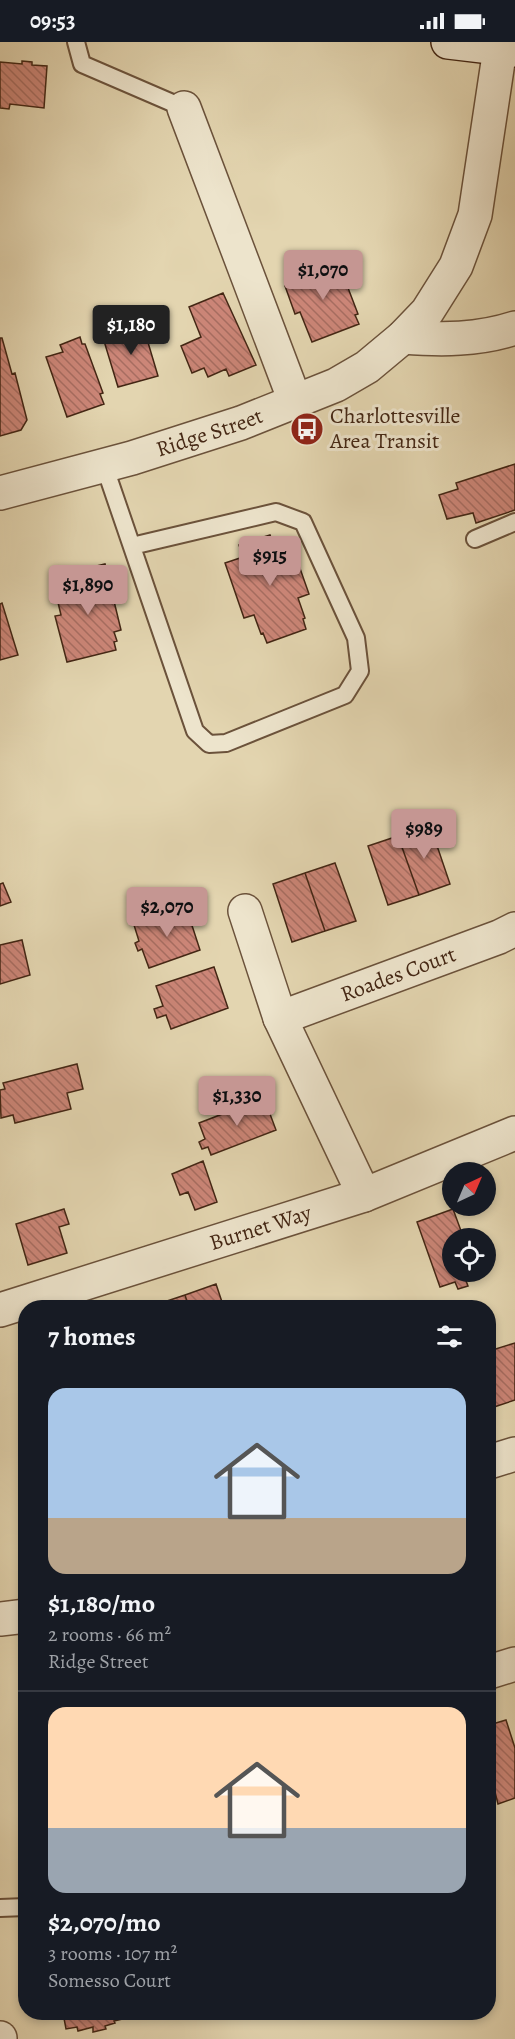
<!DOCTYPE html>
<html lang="en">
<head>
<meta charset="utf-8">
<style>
	:root { --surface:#171b24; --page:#20242c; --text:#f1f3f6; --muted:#9ea1a6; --line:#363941; --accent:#c59692 }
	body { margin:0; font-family:Alegreya,serif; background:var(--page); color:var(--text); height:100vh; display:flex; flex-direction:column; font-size:22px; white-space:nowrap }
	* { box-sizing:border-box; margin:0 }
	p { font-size:20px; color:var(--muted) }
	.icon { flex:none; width:33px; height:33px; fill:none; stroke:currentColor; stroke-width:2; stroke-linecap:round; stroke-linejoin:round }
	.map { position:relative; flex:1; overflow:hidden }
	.sheet { position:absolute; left:18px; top:1258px; width:478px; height:720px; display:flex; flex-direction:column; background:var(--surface); border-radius:24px; box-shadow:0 3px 9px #0003 }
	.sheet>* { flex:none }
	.needle { width:39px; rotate:44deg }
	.controls { position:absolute; left:442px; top:1120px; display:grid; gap:12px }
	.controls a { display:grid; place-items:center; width:54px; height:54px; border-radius:50%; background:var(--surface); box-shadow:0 3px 9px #0003; font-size:30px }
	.price { position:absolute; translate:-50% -51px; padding:0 14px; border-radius:6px; background:var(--accent); color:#111; font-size:20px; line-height:39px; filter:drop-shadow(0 2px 3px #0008) }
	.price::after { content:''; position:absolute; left:50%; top:36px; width:18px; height:14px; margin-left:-9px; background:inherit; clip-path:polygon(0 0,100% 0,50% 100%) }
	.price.active { background:#222; color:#fff }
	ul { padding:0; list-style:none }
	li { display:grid; align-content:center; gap:12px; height:318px; padding:0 30px }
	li+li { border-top:2px solid var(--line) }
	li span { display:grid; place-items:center; height:186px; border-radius:18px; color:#555 }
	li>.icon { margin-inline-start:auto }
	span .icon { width:108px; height:108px; fill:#fffc; stroke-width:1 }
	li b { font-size:26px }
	h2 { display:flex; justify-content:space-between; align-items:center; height:72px; padding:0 30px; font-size:26px }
	.status { display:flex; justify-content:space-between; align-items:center; height:42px; padding:0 30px; background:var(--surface); direction:ltr }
	.status svg { height:16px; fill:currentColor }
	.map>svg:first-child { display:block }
</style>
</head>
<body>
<div class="status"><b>09:53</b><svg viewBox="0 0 49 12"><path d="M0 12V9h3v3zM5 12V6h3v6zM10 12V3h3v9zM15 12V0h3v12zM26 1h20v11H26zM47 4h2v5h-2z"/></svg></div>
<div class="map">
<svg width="515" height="1997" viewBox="0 0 515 1997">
	<defs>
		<pattern id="building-back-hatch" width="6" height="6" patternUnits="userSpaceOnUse" patternTransform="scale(1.5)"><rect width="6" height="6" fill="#cc8678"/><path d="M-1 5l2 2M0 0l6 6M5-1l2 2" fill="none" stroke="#a76d61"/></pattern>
	</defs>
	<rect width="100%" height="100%" fill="#e3d5b0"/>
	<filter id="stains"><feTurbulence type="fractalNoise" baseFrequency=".00333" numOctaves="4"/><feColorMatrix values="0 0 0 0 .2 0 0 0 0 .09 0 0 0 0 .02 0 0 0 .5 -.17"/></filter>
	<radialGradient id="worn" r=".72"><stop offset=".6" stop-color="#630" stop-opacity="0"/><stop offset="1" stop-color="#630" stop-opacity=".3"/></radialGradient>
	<!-- building -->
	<path fill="url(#building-back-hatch)" stroke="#432614" stroke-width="1.5" d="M 22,19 L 32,20 L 32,23 L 47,24 L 44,66 L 10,62 L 9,67 L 0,66 L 0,20 L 22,22 Z
		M 322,221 L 326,230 L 340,225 L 358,272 L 355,273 L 359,282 L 312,300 L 300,270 L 295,272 L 285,244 L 294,240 L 292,233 Z
		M 223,251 L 256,323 L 229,334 L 226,327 L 208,335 L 204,326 L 192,331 L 181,304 L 201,295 L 189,265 Z
		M 140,280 L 142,287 L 144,287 L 158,334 L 118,345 L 104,299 L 118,294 L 116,287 Z
		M 80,295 L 82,302 L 85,302 L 103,351 L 100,352 L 104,362 L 67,375 L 46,315 L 63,310 L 60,303 Z
		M 0,296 L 2,296 L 12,332 L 15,331 L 27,378 L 21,388 L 0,394 Z
		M 515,422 L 515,468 L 476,481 L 473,471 L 447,477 L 439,453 L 458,447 L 456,441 Z
		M 270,493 L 274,504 L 290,498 L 309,552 L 298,556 L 305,576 L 303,577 L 306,587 L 267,601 L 263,591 L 261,592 L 254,573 L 244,576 L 225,521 L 243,515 L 239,503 Z
		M 105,522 L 121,588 L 114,590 L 117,599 L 114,600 L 116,608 L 67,620 L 55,574 L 61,573 L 55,548 L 88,540 L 84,527 Z
		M 2,561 L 18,613 L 0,618 L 0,562 Z
		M 430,783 L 450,842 L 419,853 L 398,794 Z
		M 398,794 L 419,853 L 388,863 L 368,804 Z
		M 335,821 L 356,879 L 325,889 L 305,831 Z
		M 305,831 L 325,889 L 292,900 L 273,842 Z
		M 3,841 L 11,860 L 0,864 L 0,842 Z
		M 186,865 L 200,908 L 149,926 L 142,907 L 138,909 L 135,901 L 139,899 L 134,883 Z
		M 22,898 L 30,933 L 0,942 L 0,903 Z
		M 214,925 L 228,966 L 171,987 L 166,973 L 157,976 L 154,967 L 163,964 L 156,944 Z
		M 77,1022 L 83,1047 L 67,1051 L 71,1067 L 15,1081 L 13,1073 L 1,1076 L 0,1048 L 5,1047 L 3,1041 Z
		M 264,1056 L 276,1088 L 211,1113 L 208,1105 L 202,1107 L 199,1100 L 205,1097 L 199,1081 Z
		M 203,1119 L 217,1160 L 195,1168 L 188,1150 L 180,1153 L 172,1132 Z
		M 64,1167 L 69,1182 L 59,1185 L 67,1211 L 28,1223 L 16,1182 Z
		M 453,1167 L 464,1197 L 453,1197 L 453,1230 L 475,1230 L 476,1233 L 465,1236 L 468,1244 L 458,1247 L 455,1240 L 440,1245 L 417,1180 Z
		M 216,1242 L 224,1266 L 189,1266 L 185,1253 Z
		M 185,1253 L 189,1266 L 156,1266 L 155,1263 Z
		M 515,1301 L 515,1358 L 491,1366 L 489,1360 L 489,1309 Z
		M 506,1678 L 515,1706 L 515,1756 L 498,1762 L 495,1750 L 489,1752 L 489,1683 Z
		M 63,1971 L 148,1971 L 114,1979 L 115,1981 L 105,1984 L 106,1987 L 93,1990 L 93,1985 L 78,1989 L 77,1985 L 66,1987 Z"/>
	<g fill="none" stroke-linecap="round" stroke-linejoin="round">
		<!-- lane casing -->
		<g stroke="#6b523b" stroke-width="20">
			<path id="lane" d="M 76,0 L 82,22 L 184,66
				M 104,423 L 195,689 L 209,702 L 226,701 L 345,653 L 360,629 L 356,596 L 303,480 L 276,470 L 132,504
				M 475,497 L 515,480
				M 0,1866 L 26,1865"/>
		</g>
		<!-- street casing -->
		<g stroke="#6b523b" stroke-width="36">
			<g id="street">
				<path d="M 184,66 L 295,359"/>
				<path d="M 403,295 C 442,298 478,298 515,286"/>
				<path id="s1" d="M 0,451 L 132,416 L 241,381 L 336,343 L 367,325 L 403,295 L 427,270 L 456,224 L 475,173 L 501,0"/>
				<path d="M 245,869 L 280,976 L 364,1153"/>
				<path id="s2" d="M 280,976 L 499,895 L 515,887"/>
				<path id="s3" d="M 0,1268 L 364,1153 L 515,1091"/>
				<path d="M 489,1420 L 515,1412"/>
				<path d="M 0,1577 L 26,1574"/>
				<path d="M 489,1630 L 515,1622"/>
				<path d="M 0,1996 L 0,1997"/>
			</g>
		</g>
		<!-- secondary casing -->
		<g stroke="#432614" stroke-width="36">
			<path id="secondary" d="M 448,0 L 515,8"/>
		</g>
		<!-- lane -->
		<use href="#lane" stroke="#ede4cc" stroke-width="16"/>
		<!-- street -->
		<use href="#street" stroke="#ede4cc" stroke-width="33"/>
		<!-- secondary -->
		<use href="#secondary" stroke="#ede4cc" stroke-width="33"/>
	</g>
	<!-- icons -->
	<defs>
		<g id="bus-disc" transform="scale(1.725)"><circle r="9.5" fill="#8f2418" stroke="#ede4cc"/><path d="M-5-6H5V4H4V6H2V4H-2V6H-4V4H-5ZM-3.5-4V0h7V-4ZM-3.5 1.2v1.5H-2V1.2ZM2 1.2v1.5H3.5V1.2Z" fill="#fff"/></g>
	</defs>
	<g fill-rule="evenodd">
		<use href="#bus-disc" x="307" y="387"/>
	</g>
	<g text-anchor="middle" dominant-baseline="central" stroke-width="6" stroke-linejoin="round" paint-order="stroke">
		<!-- poi labels -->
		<g font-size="22" fill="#432614" stroke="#ede4cc" text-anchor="start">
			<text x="330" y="374">Charlottesville<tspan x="330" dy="25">Area Transit</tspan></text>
		</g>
		<!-- street labels -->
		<g font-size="22" fill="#432614" stroke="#ede4cc">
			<text stroke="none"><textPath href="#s1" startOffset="218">Ridge Street</textPath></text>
			<text stroke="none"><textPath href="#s2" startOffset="126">Roades Court</textPath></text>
			<text stroke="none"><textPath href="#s3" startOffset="273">Burnet Way</textPath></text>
		</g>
	</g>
	<rect width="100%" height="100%" filter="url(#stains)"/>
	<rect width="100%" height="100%" fill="url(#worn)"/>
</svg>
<div class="controls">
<a><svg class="needle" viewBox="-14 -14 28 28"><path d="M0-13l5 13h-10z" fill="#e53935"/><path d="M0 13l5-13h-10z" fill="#9ea1a6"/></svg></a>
<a><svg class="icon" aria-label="locate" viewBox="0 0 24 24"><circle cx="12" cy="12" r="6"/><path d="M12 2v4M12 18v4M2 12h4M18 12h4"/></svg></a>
</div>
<b class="price" style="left:323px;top:259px">$1,070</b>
<b class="price active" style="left:131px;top:314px">$1,180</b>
<b class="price" style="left:270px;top:545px">$915</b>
<b class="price" style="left:88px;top:574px">$1,890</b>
<b class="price" style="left:424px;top:818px">$989</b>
<b class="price" style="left:167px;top:896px">$2,070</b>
<b class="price" style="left:237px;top:1085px">$1,330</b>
<section class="sheet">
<h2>7 homes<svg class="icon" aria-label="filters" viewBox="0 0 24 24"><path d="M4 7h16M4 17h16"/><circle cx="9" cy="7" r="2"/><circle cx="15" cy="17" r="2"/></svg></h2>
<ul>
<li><span style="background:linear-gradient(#a9c7e8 70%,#b9a48a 0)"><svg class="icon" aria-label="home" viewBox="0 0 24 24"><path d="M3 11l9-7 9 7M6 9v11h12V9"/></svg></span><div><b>$1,180/mo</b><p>2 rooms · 66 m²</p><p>Ridge Street</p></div></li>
<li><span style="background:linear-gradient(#ffd9b3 65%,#9aa5b1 0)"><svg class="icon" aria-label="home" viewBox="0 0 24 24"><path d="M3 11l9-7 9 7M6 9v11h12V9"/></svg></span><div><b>$2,070/mo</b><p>3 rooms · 107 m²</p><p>Somesso Court</p></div></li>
</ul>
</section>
</div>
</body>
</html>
